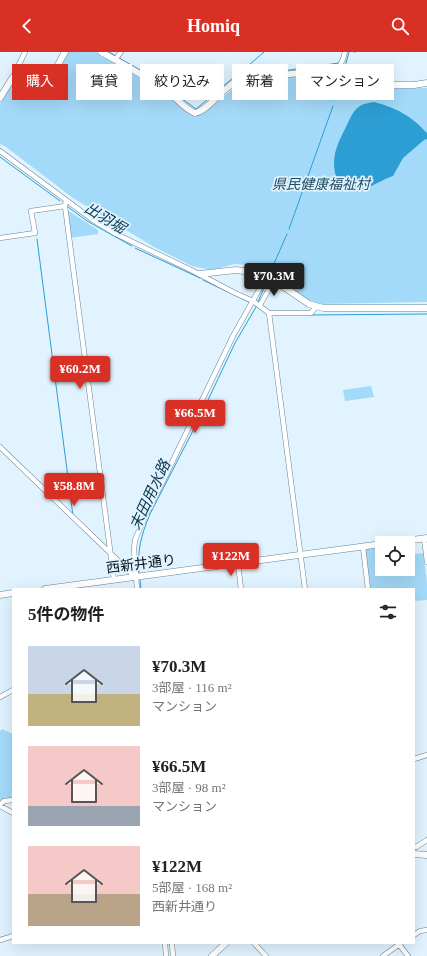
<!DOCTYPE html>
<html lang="ja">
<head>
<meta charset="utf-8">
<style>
	:root { --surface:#fff; --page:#f6f6f6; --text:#222; --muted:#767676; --accent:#d93025 }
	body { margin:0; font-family:"Times New Roman","Noto Sans JP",serif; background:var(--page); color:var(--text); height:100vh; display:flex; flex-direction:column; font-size:15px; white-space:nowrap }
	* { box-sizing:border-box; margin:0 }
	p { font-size:13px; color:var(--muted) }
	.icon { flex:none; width:22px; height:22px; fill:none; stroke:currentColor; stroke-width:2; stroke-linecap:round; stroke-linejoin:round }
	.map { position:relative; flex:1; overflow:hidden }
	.drawer { position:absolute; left:12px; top:536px; width:403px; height:356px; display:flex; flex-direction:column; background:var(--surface); border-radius:0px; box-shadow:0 4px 16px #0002 }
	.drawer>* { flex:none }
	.guide { position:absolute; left:12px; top:12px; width:403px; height:36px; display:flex; gap:8px }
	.fabs { position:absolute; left:375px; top:484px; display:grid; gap:8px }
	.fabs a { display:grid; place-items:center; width:40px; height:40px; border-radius:0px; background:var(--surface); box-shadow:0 4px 16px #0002; font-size:20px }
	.price { position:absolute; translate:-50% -34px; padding:0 9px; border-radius:4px; background:var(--accent); color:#fff; font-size:13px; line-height:26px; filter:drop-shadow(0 1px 2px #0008) }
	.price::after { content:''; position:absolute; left:50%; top:24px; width:12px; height:9px; margin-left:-6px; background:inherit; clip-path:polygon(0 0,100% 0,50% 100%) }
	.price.active { background:#222; color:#fff }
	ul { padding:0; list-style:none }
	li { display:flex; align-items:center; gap:12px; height:100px; padding:0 16px }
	li span { display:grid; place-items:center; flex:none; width:112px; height:80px; border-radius:0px; color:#555 }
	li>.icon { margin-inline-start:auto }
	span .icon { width:48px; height:48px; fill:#fffc; stroke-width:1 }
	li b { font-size:17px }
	h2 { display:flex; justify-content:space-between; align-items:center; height:48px; padding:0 16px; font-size:17px }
	.chip { padding:0 14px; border-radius:0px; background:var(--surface); box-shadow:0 4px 16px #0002; font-size:14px; line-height:36px }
	.chip.active { background:var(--accent); color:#fff }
	header { display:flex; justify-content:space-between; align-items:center; height:52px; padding:0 16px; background:var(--accent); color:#fff; font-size:18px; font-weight:800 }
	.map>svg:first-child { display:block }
</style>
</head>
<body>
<header><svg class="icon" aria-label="back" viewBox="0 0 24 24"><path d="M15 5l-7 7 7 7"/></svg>Homiq<svg class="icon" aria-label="search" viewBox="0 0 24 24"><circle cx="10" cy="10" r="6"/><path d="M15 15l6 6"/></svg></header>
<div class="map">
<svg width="427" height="904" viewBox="0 0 427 904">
	<rect width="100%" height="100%" fill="#e1f3ff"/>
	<!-- green -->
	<path fill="#a4daf9" d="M 68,0 L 96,0 L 152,33 L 195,65 L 206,60 L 238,32 L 305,23 L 324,23 L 382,37 L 427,36 L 427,250 L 319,252 L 307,247 L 262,220 L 248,213 L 235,212 L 211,218 L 192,214 L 154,195 L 73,146 L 6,95 L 0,92 L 0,52 L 14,28 L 51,35 Z
		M 67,158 L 98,178 L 98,182 L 70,186 Z
		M 371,334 L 374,345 L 345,349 L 343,338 Z
		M 382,494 L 382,517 L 408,517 L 408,503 L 423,501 L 427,529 L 427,548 L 414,549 L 414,537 L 370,537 L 365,497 Z
		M 2,677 L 13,682 L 13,746 L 0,748 L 0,679 Z"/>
	<!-- water -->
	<path fill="#2c9ed4" d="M 374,50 C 397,56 411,64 427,81 L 427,87 L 424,88 L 403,106 L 393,124 C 380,128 369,138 355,138 C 333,139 331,110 337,95 C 339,88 343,81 346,75 C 350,67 353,57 362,53 C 365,51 371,51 374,50 Z"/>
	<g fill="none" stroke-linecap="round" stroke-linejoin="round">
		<!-- stream -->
		<path stroke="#2c9ed4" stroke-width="1" d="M 109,0 L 116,4
			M 354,0 L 355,0
			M 119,6 L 154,26 L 196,57 L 233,26 L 339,11
			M 344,19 L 349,0
			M 234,26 L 264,0
			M 335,48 L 342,27
			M 0,105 L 60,149
			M 68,155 L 87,169 L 132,194
			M 289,177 L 333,54
			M 37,187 L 73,464
			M 135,196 L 200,226
			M 269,223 L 287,182
			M 203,228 L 249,250
			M 258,250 L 266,231
			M 311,263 L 427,262
			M 0,398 L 10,407
			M 139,522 C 137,498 141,484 150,462 L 199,367 L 235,291 L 256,255
			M 140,528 L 141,537
			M 169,891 L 169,892"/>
		<!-- minor casing -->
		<g stroke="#688596" stroke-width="5.5">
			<path id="minor" d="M 115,8 L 121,0
				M 336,22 L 343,7 L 345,0
				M 13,25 L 25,0
				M 0,99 L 93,168 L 116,182 L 191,218 L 235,241 L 253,249 L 269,261 L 311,261 L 316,255
				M 66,148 L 65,154 L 114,528
				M 0,186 L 35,181 L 31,159 L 65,154
				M 260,253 L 273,230
				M 269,261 L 305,537
				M 0,395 L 131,521 L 133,525
				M 424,486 L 427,510
				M 363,495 L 368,537
				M 238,512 L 241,537
				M 137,537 L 134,497 L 135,488 L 146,462 L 164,427 L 233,284 L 264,229
				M 0,645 L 13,638
				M 414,707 L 427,703
				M 0,753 L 4,749 L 13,748
				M 0,754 L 13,761
				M 416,795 L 427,788
				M 414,883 L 420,879 L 427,878
				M 0,888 L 13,884
				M 165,891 L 166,904
				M 254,891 L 266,904
				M 398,891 L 408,904
				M 172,892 L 173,904
				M 383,904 L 401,891"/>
		</g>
		<!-- tertiary casing -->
		<g stroke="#688596" stroke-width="7">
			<path id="tertiary" d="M 101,0 C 123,12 145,24 166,38 C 176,45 184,57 195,61 C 210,58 223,33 241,28 L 316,19 L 328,20 L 391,33 L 414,33 L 427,31
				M 0,46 L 13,25 L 48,31 L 65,0
				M 200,222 L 236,218 L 252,220 L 284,235 L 309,252 L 323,256 L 427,256
				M 390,491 L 427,486
				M 45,537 L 382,492
				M 0,543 L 13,541
				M 414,802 L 427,803
				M 212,904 L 226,891"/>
		</g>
		<!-- minor -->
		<use href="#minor" stroke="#fff" stroke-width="4.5"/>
		<!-- tertiary -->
		<use href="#tertiary" stroke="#fff" stroke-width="6"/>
	</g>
	<g text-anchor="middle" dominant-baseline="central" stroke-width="3.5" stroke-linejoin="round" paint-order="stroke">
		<!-- park labels -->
		<g font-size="14" font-style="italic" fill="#214d64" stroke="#e1f3ff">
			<text x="321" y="132">県民健康福祉村</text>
		</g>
		<!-- street labels -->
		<g font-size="14" fill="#051016" stroke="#e1f3ff">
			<text transform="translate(141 512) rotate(-7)">西新井通り</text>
		</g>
		<!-- water labels -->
		<g font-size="15" font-style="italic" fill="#0a394f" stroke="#e1f3ff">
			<text transform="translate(105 166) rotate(31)">出羽堀</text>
			<text transform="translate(150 443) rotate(-65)">末田用水路</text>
		</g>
	</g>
</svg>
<div class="fabs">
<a><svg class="icon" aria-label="locate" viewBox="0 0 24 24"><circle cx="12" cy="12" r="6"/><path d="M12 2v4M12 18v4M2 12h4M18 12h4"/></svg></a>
</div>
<b class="price active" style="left:274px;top:245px">¥70.3M</b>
<b class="price" style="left:80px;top:338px">¥60.2M</b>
<b class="price" style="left:195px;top:382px">¥66.5M</b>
<b class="price" style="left:74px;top:455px">¥58.8M</b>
<b class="price" style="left:231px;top:525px">¥122M</b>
<div class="guide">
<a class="chip active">購入</a>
<a class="chip">賃貸</a>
<a class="chip">絞り込み</a>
<a class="chip">新着</a>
<a class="chip">マンション</a>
</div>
<section class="drawer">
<h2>5件の物件<svg class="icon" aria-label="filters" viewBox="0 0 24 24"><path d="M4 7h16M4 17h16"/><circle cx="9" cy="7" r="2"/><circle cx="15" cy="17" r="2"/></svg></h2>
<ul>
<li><span style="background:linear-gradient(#c9d6e8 60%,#c2b280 0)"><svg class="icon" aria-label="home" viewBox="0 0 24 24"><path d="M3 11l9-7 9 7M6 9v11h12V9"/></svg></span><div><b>¥70.3M</b><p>3部屋 · 116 m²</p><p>マンション</p></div></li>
<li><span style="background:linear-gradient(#f6c9c9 75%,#9aa5b1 0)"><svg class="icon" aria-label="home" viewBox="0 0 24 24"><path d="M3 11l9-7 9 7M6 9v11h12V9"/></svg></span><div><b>¥66.5M</b><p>3部屋 · 98 m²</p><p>マンション</p></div></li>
<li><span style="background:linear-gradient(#f6c9c9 60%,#b9a48a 0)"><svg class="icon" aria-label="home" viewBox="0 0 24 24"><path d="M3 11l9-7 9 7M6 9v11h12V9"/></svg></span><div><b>¥122M</b><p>5部屋 · 168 m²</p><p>西新井通り</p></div></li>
</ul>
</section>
</div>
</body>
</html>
